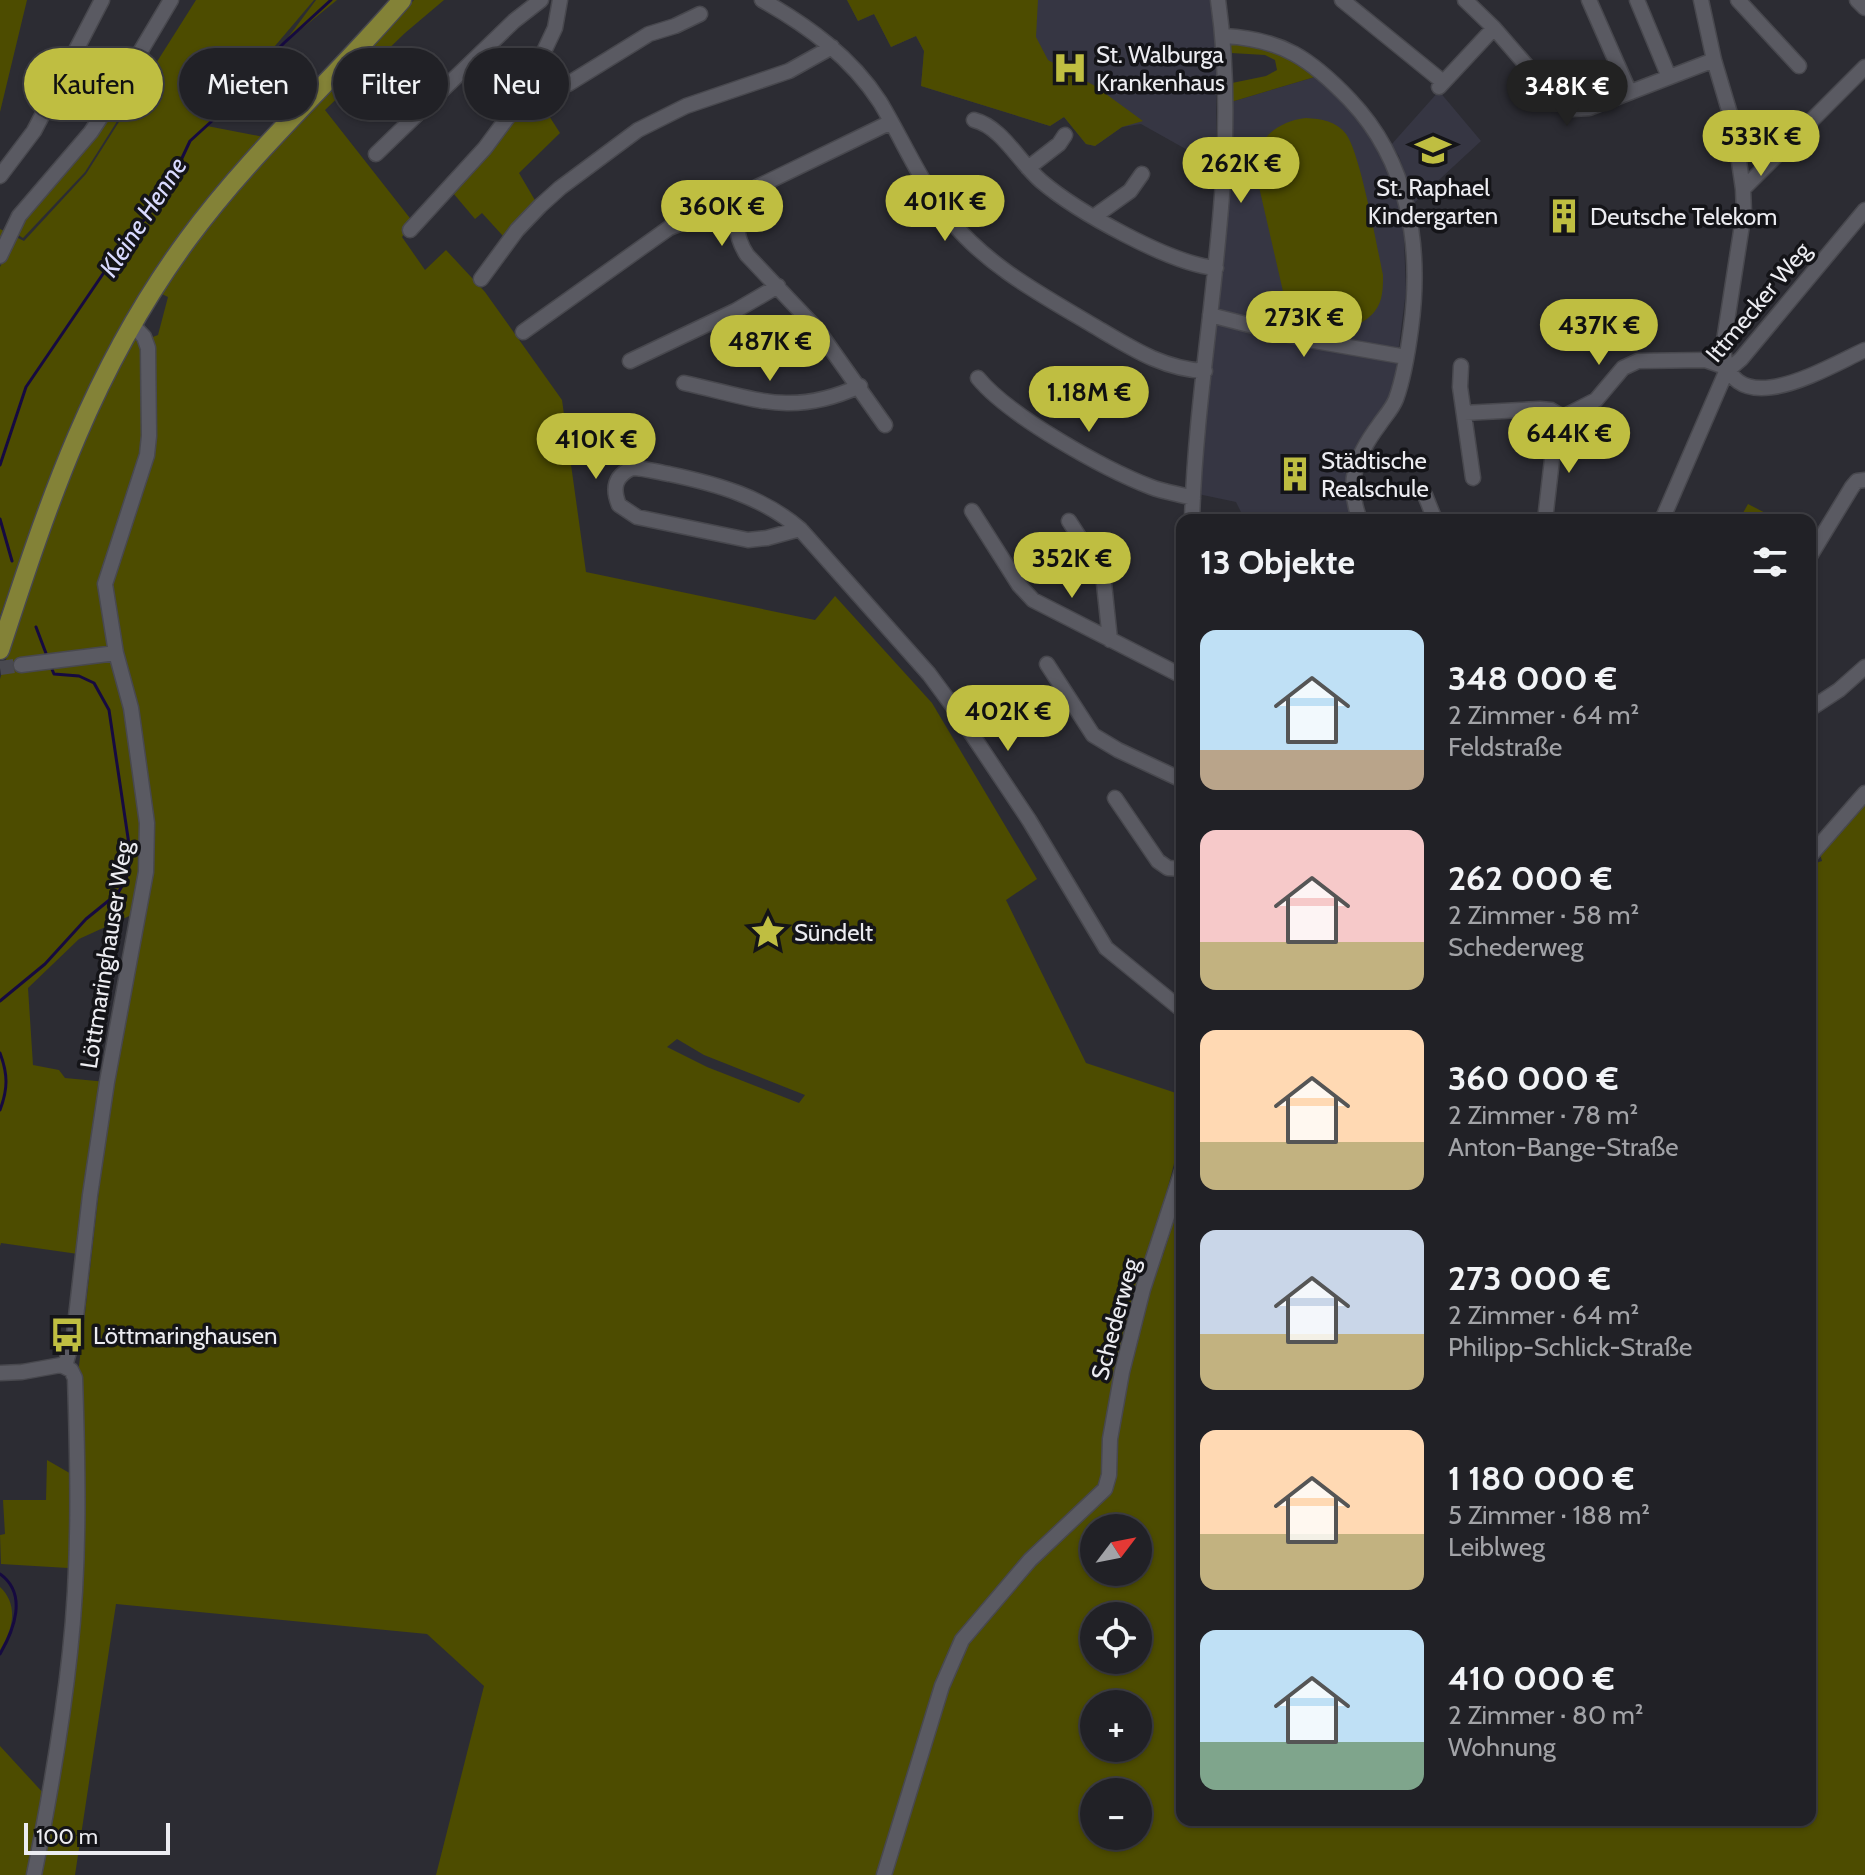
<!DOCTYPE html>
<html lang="de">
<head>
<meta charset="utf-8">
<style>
	:root { --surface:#212126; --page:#2d2e32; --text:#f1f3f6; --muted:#a2a3a7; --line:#3e3e43; --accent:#bfbe41 }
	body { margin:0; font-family:Cabin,sans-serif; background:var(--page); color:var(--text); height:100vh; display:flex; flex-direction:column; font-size:30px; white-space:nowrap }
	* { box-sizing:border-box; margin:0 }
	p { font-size:26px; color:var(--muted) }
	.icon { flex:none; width:44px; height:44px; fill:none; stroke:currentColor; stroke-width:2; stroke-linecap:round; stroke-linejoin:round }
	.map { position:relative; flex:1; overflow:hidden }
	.panel { position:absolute; left:1176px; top:514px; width:640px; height:1312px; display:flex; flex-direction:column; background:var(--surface); border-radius:16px; box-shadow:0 2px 6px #0004,0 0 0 2px var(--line) }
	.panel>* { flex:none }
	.guide { position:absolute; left:24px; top:48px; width:760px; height:72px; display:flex; gap:16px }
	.needle { width:52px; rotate:58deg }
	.tools { position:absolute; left:1080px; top:1514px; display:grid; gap:16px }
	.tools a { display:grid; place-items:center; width:72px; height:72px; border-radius:50%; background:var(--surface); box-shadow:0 2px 6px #0004,0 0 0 2px var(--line); font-size:40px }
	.scale { position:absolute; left:24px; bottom:20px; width:146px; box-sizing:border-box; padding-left:8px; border:4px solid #ececf1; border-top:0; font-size:22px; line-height:28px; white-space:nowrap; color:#ececf1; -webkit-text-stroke:6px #141418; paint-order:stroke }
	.price { position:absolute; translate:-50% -68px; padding:0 18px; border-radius:28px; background:var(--accent); color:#111; font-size:26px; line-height:52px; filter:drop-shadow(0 2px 4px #0008) }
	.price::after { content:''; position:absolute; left:50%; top:48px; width:24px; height:18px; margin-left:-12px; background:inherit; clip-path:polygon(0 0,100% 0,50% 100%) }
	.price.selected { background:#222; color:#fff }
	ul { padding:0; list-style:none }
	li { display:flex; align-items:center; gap:24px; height:200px; padding:0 24px }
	li span { display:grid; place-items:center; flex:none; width:224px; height:160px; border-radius:16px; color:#555 }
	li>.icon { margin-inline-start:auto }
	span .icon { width:96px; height:96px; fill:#fffc; stroke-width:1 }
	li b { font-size:34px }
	h2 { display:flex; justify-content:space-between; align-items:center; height:96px; padding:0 24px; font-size:34px }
	.chip { padding:0 28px; border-radius:36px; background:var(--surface); box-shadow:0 2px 6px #0004,0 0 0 2px var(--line); font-size:28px; line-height:72px }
	.chip.selected { background:var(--accent); color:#111 }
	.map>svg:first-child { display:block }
</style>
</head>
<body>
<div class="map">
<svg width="1865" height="1875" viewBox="0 0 1865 1875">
	<rect width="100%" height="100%" fill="#2c2c33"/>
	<!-- built -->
	<path fill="#363643" d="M 847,0 L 1212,0 L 1216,29 L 1216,166 L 1141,124 L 1122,127 L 1095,146 L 1086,144 L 1064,117 L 1050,126 L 921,86 L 924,51 L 916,36 L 891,47 L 874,14 L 858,21 Z
		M 1318,76 L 1332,88 L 1380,147 L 1394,178 L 1403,215 L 1406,291 L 1394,384 L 1384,409 L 1359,441 L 1352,456 L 1346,482 L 1356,520 L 1245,520 L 1236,502 L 1198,494 L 1226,224 L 1232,137 L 1231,102 Z
		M 1439,91 L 1481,141 L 1414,203 L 1399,156 L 1391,145 Z"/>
	<!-- green -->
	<path fill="#4d4c00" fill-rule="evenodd" d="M 0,0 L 27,0 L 0,112 Z
		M 196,0 L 314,0 L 207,126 L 264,137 C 206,213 143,286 97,371 C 56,448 30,534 0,616 L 0,267 L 10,246 L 0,245 L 0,229 L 24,241 L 86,174 Z
		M 316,0 L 337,0 L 284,43 Z
		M 414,0 L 444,0 L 405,33 L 325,110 L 413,222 L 402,237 L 425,270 L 446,250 L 485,292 L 562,400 L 586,572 L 815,620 L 835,596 L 932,703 L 1037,879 L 1006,900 L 1086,1063 L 1182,1095 C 1182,1154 1165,1197 1147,1252 L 1163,1255 L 1182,1195 L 1182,1820 L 1810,1820 L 1810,865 L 1822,861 L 1819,850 L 1865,798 L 1865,1875 L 436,1875 L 484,1686 L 427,1634 L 116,1604 L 75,1875 L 40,1875 L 55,1803 L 72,1672 L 81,1571 L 79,1366 L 118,1022 L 138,912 L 79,939 L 28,988 L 33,1065 L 59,1070 L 65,1078 L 107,1082 L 78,1254 L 1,1243 L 0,1246 L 0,679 L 40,547 L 73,456 L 127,344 L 136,336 L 142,341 L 158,335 L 168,297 L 158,292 L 223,205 ZM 677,1039 L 704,1055 L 805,1095 L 799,1103 L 707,1067 L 667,1047 ZM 1094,1528 L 1138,1528 L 1138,1572 L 1094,1572 ZM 1094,1616 L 1138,1616 L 1138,1660 L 1094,1660 ZM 1094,1704 L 1138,1704 L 1138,1748 L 1094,1748 ZM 1094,1792 L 1138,1792 L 1138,1836 L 1094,1836 Z
		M 847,0 L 1038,0 L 1036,37 L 1048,60 L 1095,86 L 1143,121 L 1122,127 L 1095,146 L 1086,144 L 1064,117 L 1050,126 L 921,86 L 924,51 L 916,36 L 891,47 L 874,14 L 858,21 Z
		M 1230,41 L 1284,54 L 1318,76 L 1231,102 L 1232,83 L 1266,76 L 1277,70 L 1275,60 L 1265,55 L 1231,53 Z
		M 135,80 L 140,85 L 85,172 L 23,238 L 15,233 L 28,209 L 60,179 L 96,137 Z
		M 537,97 L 560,133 L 519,173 L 536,202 L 503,236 L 482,213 L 475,219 L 453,193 L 526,105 Z
		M 1306,118 C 1322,119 1336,121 1346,134 C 1360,152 1377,247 1383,275 C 1383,287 1383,301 1375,311 C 1361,330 1324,336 1305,324 C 1295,318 1290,309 1285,300 L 1254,165 C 1258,137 1279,121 1306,118 Z
		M 1748,504 L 1779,520 L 1739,520 Z
		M 47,1460 L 73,1475 L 68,1568 L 1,1564 L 0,1535 L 5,1534 L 3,1500 L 46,1500 Z
		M 0,1587 C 19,1605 13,1629 0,1650 Z
		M 0,1746 L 45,1795 L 28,1875 L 0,1875 Z"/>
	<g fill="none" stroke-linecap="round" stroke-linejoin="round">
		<!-- stream -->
		<path stroke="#160a40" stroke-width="3" d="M 0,465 L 26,387 L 107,268 L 167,190 L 190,141 L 225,109 L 252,75 L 284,43 L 331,0
			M 0,519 L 12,561
			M 36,627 L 47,656
			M 0,1001 L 45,964 L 86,919 L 118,893 L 126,879 L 131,858 L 109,710 L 94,683 L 79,676 L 54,674 L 51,667
			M 0,1053 C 8,1074 8,1089 0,1110
			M 0,1574 C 28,1594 14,1630 0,1654"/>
		<!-- minor-tunnel -->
		<path stroke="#494950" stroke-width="14" stroke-dasharray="14 7" stroke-linecap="butt" d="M 0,668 L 21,665"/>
		<!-- minor casing -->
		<g stroke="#48484e" stroke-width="17">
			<path id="minor" d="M 762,0 C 808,26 851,57 880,102 C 904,142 922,186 952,222 C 990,268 1044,296 1094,326 C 1130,347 1162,369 1205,371
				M 1342,0 L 1443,82
				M 1465,0 L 1494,28 L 1553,96 L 1572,109 L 1589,108 L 1714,60
				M 1589,0 L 1629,91
				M 1637,0 L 1669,77
				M 1701,0 L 1714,60 L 1734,127 L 1743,189 L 1744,212 L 1723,347 C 1729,428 1827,367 1865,350
				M 1738,0 L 1799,66
				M 1857,0 L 1865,8
				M 1224,36 C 1282,39 1311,59 1350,100 C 1409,162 1422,246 1411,328 C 1408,351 1404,377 1396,399 C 1392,409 1385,416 1379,425 C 1356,456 1345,482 1360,520
				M 530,86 L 548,89 L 568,84 L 649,34 L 675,26 L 700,14
				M 1439,87 L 1494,28
				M 974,120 C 1002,127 1019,162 1041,181 C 1076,211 1170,264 1216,268
				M 376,154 L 514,21 L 541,0
				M 1028,168 L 1059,144 L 1065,135
				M 0,176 L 34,131 L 102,0
				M 1743,189 L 1865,67
				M 1095,216 L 1130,191 L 1142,174
				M 410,230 L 485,148 L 522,98 L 555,28 L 560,0
				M 0,256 L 19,216 L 91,132 L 108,106 L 171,0
				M 481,279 L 517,230 L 540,206 L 560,188 L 638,130 L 686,106 L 789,71 L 832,47
				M 1210,315 L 1309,340 L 1406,357
				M 523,332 L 669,228 L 697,217 L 739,209
				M 630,361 L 735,311 L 778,286
				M 1461,366 L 1460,387 L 1473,478
				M 978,378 C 1009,416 1104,469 1151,487 C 1164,492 1179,494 1193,498
				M 684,383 C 754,398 790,418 860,386
				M 1464,413 L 1540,409 L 1551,410 L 1563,417 L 1596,400 L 1623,368 L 1638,361 L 1705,360 L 1728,368
				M 885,425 L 817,329 L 747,255 C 731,231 735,205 757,187 L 891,122
				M 1425,495 L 1435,520
				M 972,511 L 1019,585 L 1033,600 L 1182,676
				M 1192,520 C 1197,346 1243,174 1218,0
				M 1545,520 L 1554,442 L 1563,417
				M 1662,520 L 1726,372 L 1741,359 L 1865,210
				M 1069,521 L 1103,574 L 1110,640
				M 800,529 L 767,538 L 748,540 L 637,517 L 619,505 C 612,488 615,476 632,468 C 644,468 657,472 669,474 C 717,484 763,497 800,529 L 929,674 L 957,712 L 1029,820 L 1106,948 L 1182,1010
				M 1810,556 L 1852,487 L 1857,481 L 1865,480
				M 1047,664 L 1093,735 L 1118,750 L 1182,780
				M 21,665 L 116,653
				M 1810,709 L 1839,690 L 1865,667
				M 1115,798 L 1158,861 L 1168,868 L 1182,869
				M 1810,856 L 1865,793
				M 65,1366 L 74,1334 L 90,1195 L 107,1082 L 146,872 L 147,823 L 131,708 L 116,653 L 105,584 L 147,455 L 149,436 L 148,348 L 144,337 L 132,324
				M 0,1373 L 22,1372 L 61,1365 L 71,1370 L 75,1378 C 78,1469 80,1561 70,1652 C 62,1727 49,1801 34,1875
				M 884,1875 L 942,1686 L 962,1640 L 1030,1560 L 1105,1489 L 1109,1475 L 1110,1439 L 1122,1372 L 1143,1289 L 1182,1171"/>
		</g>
		<!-- major casing -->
		<g stroke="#48484e" stroke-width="21">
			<path id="major" d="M 0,650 C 49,500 93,368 188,239 C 251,153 332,81 402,0"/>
		</g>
		<!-- minor -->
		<use href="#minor" stroke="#5a5a62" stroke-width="14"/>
		<!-- major -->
		<use href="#major" stroke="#838237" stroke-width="18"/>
	</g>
	<!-- icons -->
	<defs>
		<g id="hospital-bare" transform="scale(2.76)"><path d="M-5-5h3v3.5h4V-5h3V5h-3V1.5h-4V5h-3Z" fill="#bfbe41" stroke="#141418" stroke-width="2.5" paint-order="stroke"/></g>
		<g id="school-bare" transform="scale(2.76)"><path d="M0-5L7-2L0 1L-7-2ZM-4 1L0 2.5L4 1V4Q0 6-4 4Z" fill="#bfbe41" stroke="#141418" stroke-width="2.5" paint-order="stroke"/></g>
		<g id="building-bare" transform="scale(2.76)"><path d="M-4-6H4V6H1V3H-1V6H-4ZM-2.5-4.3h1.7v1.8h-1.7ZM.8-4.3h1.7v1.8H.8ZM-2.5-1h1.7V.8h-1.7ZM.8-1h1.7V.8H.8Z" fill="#bfbe41" stroke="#141418" stroke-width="2.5" paint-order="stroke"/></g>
		<g id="sight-bare" transform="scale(2.76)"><path d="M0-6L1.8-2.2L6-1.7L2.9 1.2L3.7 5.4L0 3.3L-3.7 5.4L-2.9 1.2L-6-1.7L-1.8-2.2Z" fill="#bfbe41" stroke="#141418" stroke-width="2.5" paint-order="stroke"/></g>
		<g id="bus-bare" transform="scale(2.76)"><path d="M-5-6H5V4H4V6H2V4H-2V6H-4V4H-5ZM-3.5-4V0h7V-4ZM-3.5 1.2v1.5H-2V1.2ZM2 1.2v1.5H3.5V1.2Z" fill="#bfbe41" stroke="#141418" stroke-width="2.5" paint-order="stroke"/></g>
	</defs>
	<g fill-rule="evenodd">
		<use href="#hospital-bare" x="1070" y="68"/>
		<use href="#school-bare" x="1433" y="150"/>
		<use href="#building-bare" x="1564" y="216"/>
		<use href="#building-bare" x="1295" y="474"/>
		<use href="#sight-bare" x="768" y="932"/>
		<use href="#bus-bare" x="67" y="1335"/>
	</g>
	<g text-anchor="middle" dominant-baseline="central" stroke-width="7" stroke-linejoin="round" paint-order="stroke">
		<!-- poi labels -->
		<g font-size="24" fill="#ececf1" stroke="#141418" text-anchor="start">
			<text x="1096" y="54">St. Walburga<tspan x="1096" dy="28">Krankenhaus</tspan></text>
			<text x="1433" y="187" text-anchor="middle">St. Raphael<tspan x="1433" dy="28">Kindergarten</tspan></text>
			<text x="1590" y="216">Deutsche Telekom</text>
			<text x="1321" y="460">Städtische<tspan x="1321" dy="28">Realschule</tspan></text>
			<text x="794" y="932">Sündelt</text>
			<text x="93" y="1335">Löttmaringhausen</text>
		</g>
		<!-- street labels -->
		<g font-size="24" fill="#ececf1" stroke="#141418">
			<text transform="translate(1758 302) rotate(-50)">Ittmecker Weg</text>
			<text transform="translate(106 955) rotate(-81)">Löttmaringhauser Weg</text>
			<text transform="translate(1115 1319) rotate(-75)">Schederweg</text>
		</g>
		<!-- water labels -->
		<g font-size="26" font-style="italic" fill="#d9daff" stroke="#141418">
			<text transform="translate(143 217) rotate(-57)">Kleine Henne</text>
		</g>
	</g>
</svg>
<div class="tools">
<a><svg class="needle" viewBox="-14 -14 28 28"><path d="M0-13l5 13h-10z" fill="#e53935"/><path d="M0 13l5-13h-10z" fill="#a2a3a7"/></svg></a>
<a><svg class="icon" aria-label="locate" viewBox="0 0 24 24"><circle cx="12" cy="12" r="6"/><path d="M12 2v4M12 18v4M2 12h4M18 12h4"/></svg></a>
<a>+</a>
<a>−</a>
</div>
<div class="scale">100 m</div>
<b class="price selected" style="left:1567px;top:128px">348K €</b>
<b class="price" style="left:1761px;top:178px">533K €</b>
<b class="price" style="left:1241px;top:205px">262K €</b>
<b class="price" style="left:945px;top:243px">401K €</b>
<b class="price" style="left:722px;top:248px">360K €</b>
<b class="price" style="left:1304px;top:359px">273K €</b>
<b class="price" style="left:1599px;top:367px">437K €</b>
<b class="price" style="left:770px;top:383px">487K €</b>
<b class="price" style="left:1089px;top:434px">1.18M €</b>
<b class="price" style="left:1569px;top:475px">644K €</b>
<b class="price" style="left:596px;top:481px">410K €</b>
<b class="price" style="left:1072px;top:600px">352K €</b>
<b class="price" style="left:1008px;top:753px">402K €</b>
<div class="guide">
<a class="chip selected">Kaufen</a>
<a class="chip">Mieten</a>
<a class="chip">Filter</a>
<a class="chip">Neu</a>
</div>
<section class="panel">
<h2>13 Objekte<svg class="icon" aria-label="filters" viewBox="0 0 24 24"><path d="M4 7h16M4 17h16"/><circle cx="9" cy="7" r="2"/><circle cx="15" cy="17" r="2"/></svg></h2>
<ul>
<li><span style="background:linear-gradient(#bfe0f5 75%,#b9a48a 0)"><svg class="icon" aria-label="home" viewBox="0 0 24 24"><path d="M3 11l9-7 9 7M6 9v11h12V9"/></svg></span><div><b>348 000 €</b><p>2 Zimmer · 64 m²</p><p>Feldstraße</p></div></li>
<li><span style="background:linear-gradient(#f6c9c9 70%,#c2b280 0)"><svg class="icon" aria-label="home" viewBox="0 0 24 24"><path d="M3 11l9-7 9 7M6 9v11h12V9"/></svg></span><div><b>262 000 €</b><p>2 Zimmer · 58 m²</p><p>Schederweg</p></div></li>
<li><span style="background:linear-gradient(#ffd9b3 70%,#c2b280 0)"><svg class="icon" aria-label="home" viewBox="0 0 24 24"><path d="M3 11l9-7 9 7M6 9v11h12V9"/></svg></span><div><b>360 000 €</b><p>2 Zimmer · 78 m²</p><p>Anton-Bange-Straße</p></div></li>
<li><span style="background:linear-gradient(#c9d6e8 65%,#c2b280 0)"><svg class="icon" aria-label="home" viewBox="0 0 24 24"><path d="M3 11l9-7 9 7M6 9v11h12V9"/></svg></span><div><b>273 000 €</b><p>2 Zimmer · 64 m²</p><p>Philipp-Schlick-Straße</p></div></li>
<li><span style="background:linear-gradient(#ffd9b3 65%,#c2b280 0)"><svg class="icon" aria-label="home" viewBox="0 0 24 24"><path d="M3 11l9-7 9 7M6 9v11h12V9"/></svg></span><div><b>1 180 000 €</b><p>5 Zimmer · 188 m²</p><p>Leiblweg</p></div></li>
<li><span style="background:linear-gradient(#bfe0f5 70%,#7fa58c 0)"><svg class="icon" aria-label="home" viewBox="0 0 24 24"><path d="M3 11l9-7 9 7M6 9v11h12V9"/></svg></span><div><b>410 000 €</b><p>2 Zimmer · 80 m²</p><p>Wohnung</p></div></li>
</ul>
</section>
</div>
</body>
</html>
